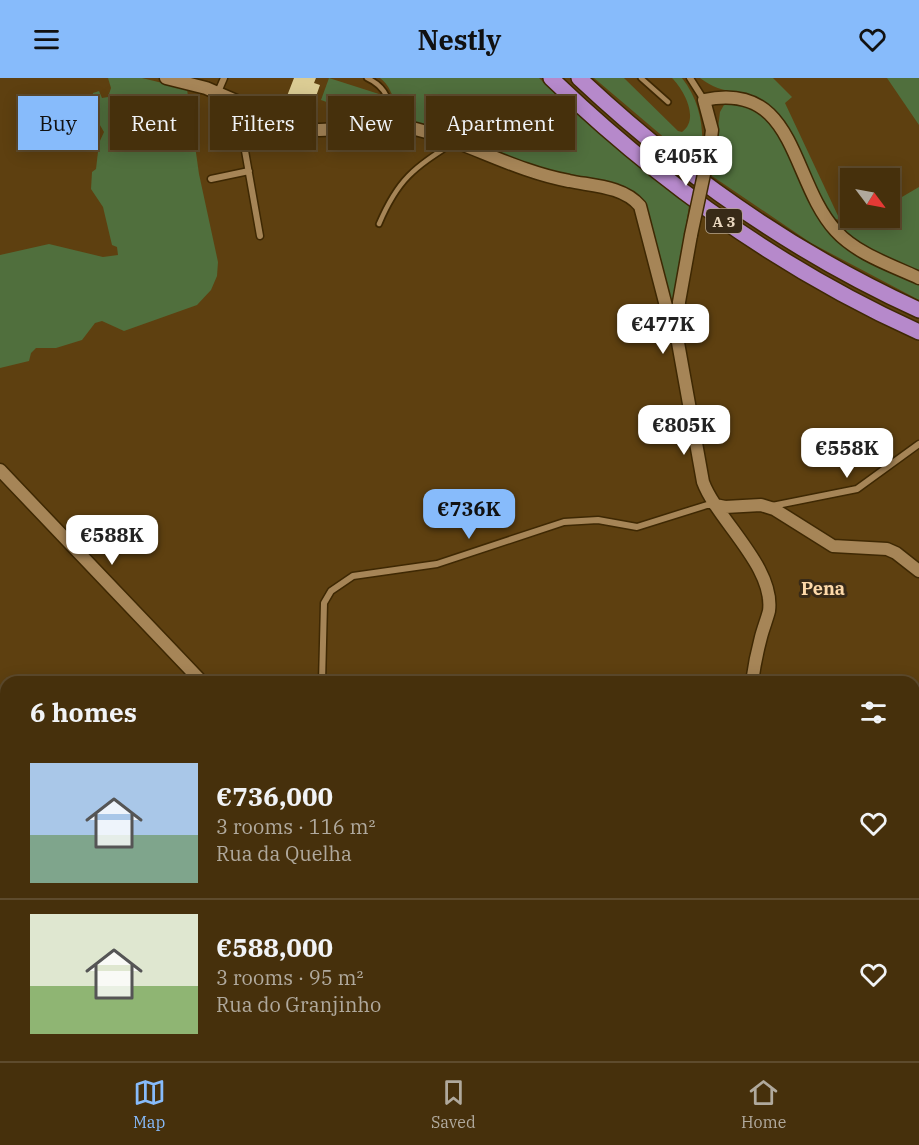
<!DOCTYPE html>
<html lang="en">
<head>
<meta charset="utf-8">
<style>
	:root { --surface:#46300c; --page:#503c1a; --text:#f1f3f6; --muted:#b0a99d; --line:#5e4b2d; --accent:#87bbfb }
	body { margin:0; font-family:"IBM Plex Serif",serif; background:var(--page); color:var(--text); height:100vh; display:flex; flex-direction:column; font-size:22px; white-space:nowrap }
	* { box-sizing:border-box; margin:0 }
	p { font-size:20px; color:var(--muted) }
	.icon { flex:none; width:33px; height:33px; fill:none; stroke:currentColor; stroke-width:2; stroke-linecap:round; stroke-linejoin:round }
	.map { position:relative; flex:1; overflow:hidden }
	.panel { position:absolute; left:0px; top:598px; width:920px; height:386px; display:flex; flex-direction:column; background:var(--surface); border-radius:18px 18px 0 0; box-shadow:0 3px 15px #0003,0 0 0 2px var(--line) }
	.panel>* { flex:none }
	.top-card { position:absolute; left:18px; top:18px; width:600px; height:54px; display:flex; gap:12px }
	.needle { width:39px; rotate:122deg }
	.buttons { position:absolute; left:840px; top:90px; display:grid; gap:12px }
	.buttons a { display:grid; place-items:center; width:60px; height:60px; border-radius:0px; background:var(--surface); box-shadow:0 3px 15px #0003,0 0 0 2px var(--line); font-size:30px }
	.price { position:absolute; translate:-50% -51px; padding:0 14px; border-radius:12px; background:#fff; color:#222; font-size:20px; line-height:39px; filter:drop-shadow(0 2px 3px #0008) }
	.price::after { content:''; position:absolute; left:50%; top:36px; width:18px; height:14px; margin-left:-9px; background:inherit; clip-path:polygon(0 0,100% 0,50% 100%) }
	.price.active { background:var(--accent); color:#111 }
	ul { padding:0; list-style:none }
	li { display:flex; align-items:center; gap:18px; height:150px; padding:0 30px }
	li+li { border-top:2px solid var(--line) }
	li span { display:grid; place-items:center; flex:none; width:168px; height:120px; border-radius:0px; color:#555 }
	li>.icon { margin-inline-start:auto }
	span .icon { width:72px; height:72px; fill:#fffc; stroke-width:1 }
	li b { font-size:26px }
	h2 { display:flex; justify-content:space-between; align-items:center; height:72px; padding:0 30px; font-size:26px }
	.tag { padding:0 21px; border-radius:0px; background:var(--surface); box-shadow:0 3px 15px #0003,0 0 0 2px var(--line); font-size:21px; line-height:54px }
	.tag.active { background:var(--accent); color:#111 }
	header { display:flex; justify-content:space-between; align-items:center; height:78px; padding:0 30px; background:var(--accent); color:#111; font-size:27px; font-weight:800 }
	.menu { display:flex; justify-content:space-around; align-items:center; height:84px; border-top:2px solid var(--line); background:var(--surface); font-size:16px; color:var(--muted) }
	.menu a { display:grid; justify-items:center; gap:3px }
	.menu .active { color:var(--accent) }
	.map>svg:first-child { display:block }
</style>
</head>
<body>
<header><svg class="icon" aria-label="menu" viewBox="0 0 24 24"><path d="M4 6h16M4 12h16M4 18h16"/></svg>Nestly<svg class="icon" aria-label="heart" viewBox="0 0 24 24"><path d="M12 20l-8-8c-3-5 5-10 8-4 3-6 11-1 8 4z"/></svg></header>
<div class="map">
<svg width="919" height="983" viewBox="0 0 919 983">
	<rect width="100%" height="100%" fill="#5e4010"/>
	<!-- green -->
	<path fill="#506f3d" d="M 108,0 L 142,0 L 187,11 L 199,96 L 218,184 L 217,198 L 211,212 L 197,227 L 124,253 L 102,243 L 95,245 L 82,262 L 56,270 L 36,270 L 31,275 L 29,283 L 0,290 L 0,177 L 49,166 L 103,179 L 118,177 L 117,169 L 112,167 L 103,129 L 91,111 L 92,94 L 96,91 L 99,65 L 104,54 L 90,30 L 93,15 L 99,13 L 102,20 L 108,19 L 111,10 Z
		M 329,0 L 379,16 L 371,40 L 321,22 Z
		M 380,0 L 539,0 L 610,65 L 689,128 L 674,223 L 671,224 L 647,129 L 637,116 L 624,108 L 551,95 L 405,43 C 393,30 395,11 380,0 Z
		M 594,0 L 624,0 L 678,53 L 682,54 C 700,41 684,12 672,0 L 682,0 C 703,27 705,57 700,90 Z
		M 700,0 L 773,0 L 792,19 L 785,25 L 840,142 L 831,140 L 782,44 C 751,1 732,25 700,0 Z
		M 887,0 L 919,0 L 919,47 Z
		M 733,23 L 752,28 L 774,49 L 826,151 L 840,165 L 919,205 L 919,222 L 811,165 L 712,98 L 720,34 L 725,25 Z
		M 919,109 L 919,194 C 898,185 849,169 841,147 L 859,140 L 890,140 L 890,126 Z"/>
	<!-- building -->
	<path fill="#dbcc94" d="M 294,0 L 316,0 L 314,5 L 320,7 L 313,27 L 287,18 Z"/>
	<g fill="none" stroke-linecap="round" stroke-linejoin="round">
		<!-- lane casing -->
		<g stroke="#3e2803" stroke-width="8">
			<path id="lane" d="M 367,0 C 387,9 392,25 392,47
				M 641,0 L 668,24
				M 379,146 C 398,101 414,90 453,65"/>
		</g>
		<!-- street casing -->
		<g stroke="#3e2803" stroke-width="9">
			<path id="street" d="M 690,0 L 704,22
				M 218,14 L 224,0
				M 245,28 L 241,50 L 260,158
				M 211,101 L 249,93
				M 772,428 L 857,411 L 919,366
				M 322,604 L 324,525 L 331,513 L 353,498 L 437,486 L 564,444 L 598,442 L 637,449 L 707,427 L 715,427
				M 0,844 L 6,842
				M 456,978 L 459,983
				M 608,983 L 611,978
				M 906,983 L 919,982"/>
		</g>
		<!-- secondary casing -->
		<g stroke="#3e2803" stroke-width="15">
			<path id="secondary" d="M 166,0 L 206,10 L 299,50 C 332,57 362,43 395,47 C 453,55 508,92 569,103 C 593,108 623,108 640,128 L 667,232 L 678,239
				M 710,68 L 712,52 L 704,22 C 797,2 790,103 836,153 C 857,176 891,187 919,200
				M 691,157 L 679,224 L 677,259 L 703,404 C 717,442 775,489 769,533 C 767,541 763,551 761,559 C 757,574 754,589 752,604
				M 0,392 L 202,604
				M 715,427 L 725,429 L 761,427 L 774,431 L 833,468 L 887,471 L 896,475 L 919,493
				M 560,978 L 565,983
				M 794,983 L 794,978"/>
		</g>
		<!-- highway casing -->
		<g stroke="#3e2803" stroke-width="18">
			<path id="highway" d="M 551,0 C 659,104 782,192 919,254
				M 579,0 C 679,94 794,175 919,232"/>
		</g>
		<!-- lane -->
		<use href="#lane" stroke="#a68557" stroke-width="4.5"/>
		<!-- street -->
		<use href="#street" stroke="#a68557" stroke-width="6"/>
		<!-- secondary -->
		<use href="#secondary" stroke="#a68557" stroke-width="12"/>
		<!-- highway -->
		<use href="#highway" stroke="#b689cb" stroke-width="15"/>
		<!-- secondary-bridge casing -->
		<g stroke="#3e2803" stroke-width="15" stroke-linecap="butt">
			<path id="secondary-bridge" d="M 691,157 L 710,68"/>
		</g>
		<!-- secondary-bridge -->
		<use href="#secondary-bridge" stroke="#a68557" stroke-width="12"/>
	</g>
	<g text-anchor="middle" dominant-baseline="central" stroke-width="6" stroke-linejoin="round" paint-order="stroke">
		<!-- shield labels -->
		<rect fill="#382a17" stroke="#b5a48d" stroke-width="1.5" x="706" y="131" width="36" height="24" rx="4.5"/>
		<g font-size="15" font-weight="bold" fill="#ead8c0">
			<text x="724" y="143">A 3</text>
		</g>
		<!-- neighbourhood labels -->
		<g font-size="18" font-weight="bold" fill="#fdd9a9" stroke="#382a17">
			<text x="823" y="510">Pena</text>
		</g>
	</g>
</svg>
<div class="buttons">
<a><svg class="needle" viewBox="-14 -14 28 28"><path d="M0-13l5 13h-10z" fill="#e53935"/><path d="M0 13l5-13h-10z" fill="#b0a99d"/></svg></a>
</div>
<b class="price" style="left:686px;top:109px">€405K</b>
<b class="price" style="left:663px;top:277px">€477K</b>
<b class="price" style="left:684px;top:378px">€805K</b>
<b class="price" style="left:847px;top:401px">€558K</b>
<b class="price active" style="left:469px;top:462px">€736K</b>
<b class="price" style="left:112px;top:488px">€588K</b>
<div class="top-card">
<a class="tag active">Buy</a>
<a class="tag">Rent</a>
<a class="tag">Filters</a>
<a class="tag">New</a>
<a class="tag">Apartment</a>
</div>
<section class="panel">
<h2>6 homes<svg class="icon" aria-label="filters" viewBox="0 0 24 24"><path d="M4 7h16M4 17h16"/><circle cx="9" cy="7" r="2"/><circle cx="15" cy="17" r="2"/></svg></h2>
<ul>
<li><span style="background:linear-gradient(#a9c7e8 60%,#7fa58c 0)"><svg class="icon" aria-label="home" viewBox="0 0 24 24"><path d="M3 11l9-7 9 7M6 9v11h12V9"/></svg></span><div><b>€736,000</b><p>3 rooms · 116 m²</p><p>Rua da Quelha</p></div><svg class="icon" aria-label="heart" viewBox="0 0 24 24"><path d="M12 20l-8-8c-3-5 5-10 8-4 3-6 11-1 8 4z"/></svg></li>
<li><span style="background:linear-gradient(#dfe7d0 60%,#8fb573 0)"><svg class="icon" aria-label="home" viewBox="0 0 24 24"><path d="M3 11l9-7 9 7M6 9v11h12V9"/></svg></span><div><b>€588,000</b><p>3 rooms · 95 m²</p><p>Rua do Granjinho</p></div><svg class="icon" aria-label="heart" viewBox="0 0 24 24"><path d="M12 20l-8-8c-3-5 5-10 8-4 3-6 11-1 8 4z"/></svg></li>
</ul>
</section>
</div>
<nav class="menu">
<a class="active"><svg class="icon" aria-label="map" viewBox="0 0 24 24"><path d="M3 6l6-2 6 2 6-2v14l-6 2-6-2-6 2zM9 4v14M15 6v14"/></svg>Map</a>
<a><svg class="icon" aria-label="saved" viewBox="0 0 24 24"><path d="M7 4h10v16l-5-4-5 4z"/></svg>Saved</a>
<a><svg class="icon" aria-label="home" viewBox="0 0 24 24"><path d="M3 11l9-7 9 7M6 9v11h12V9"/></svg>Home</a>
</nav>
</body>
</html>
